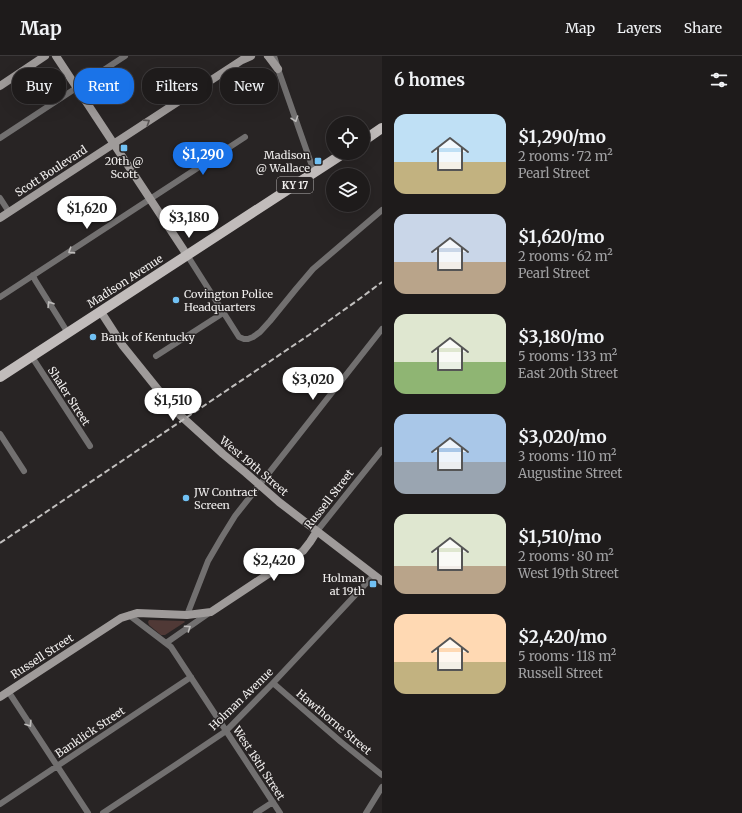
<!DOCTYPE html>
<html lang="en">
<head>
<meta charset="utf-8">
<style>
	:root { --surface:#1e1b1b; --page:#262424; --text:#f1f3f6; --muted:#a1a1a3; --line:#3c393a; --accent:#1a73e8 }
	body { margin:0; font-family:Merriweather,serif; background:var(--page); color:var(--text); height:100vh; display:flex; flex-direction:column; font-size:15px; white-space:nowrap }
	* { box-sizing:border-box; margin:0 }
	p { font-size:13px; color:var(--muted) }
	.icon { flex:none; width:22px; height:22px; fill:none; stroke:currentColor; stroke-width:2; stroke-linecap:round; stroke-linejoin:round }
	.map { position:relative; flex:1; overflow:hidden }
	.sheet { display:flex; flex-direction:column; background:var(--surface); width:360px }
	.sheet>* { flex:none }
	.banner { position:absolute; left:12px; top:12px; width:310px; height:36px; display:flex; gap:8px }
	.buttons { position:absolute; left:326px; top:60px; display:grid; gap:8px }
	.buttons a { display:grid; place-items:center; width:44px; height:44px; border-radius:50%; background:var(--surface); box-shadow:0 4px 16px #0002,0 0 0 1px var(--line); font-size:20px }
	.price { position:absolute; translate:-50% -34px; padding:0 9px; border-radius:14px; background:#fff; color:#222; font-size:13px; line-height:26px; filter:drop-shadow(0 1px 2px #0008) }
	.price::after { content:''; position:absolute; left:50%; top:24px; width:12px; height:9px; margin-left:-6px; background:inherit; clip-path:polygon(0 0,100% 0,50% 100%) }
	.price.active { background:var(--accent); color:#fff }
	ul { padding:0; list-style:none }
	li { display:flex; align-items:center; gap:12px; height:100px; padding:0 12px }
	li span { display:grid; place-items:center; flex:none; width:112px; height:80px; border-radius:12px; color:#555 }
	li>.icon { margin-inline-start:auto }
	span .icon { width:48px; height:48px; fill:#fffc; stroke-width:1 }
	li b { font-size:17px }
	h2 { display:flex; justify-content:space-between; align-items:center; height:48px; padding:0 12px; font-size:17px }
	.tag { padding:0 14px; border-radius:16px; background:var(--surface); box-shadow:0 4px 16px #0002,0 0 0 1px var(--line); font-size:14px; line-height:36px }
	.tag.active { background:var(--accent); color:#fff }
	header { display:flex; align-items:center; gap:24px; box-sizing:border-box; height:56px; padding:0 20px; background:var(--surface); border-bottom:1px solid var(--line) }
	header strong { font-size:19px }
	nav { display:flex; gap:22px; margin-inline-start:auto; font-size:14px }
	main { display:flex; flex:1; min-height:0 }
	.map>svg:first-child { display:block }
</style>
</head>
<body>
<header>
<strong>Map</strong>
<nav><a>Map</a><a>Layers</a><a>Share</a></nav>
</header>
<main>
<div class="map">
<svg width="382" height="757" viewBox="0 0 382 757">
	<rect width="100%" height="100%" fill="#282424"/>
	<!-- green -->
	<path fill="#503936" d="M 149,564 L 184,565 L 185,566 L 165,579 L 161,579 L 149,569 L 148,566 Z"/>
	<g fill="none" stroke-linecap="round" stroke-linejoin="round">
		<!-- street -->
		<path stroke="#727070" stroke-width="6" d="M 274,0 L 278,13 L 312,110 L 315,116
			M 0,82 L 125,0
			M 0,142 L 9,156
			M 187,199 L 239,281 L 244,283 L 248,283 L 253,281 L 260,276 L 270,265 L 296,233 L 313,213 L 382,154
			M 33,219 L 35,224 L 68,277
			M 0,241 L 245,81
			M 156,300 L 223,257
			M 32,301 L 90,390
			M 0,378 L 24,415
			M 317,475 L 382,394
			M 129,559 L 171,591 L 280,757
			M 187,559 L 208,505 L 222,481 L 235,460 L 382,273
			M 166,587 L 209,557
			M 273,627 L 341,686 L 382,719
			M 8,635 L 88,757
			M 0,748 L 191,621
			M 103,757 L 177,708 L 226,675 L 273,627 L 374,519
			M 256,757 L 273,746
			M 366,757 L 382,731"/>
		<!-- secondary -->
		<path stroke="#9f9b9a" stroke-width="8" d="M 56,0 L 187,199
			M 268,0 L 269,1 L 278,13
			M 0,30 L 45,0
			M 0,162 L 242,4 L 251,0
			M 101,256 L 123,290 L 160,336 L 181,360 L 223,398 L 246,417 L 279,446 L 382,525
			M 0,641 L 121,562 L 137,557 L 187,559 L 211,556 L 303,495 L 310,486 L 317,475"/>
		<!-- primary -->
		<path stroke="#c1bcbb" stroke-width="10" d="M 363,85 L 382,72
			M 0,321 L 344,97"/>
		<!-- rail -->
		<path stroke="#c1bfbe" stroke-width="2" stroke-dasharray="6 3" stroke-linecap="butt" d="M 0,487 L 309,279 L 362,241 L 382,226"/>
	</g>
	<!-- one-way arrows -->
	<defs><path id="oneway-chevron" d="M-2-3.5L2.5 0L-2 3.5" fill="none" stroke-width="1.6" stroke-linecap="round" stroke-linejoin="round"/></defs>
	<g stroke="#bebcbb">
		<use href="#oneway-chevron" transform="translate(295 63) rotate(71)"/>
		<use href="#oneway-chevron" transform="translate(71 195) rotate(147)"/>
		<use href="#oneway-chevron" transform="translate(50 248) rotate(-122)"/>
		<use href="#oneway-chevron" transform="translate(188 572) rotate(-34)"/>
		<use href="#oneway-chevron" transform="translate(29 668) rotate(57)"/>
	</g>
	<use stroke="#585453" href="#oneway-chevron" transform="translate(147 66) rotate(-33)"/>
	<!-- markers -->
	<g fill="#71c1f4" stroke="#282424" stroke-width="1.5">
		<rect x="120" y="88" width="8" height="8" rx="2"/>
		<rect x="314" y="101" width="8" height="8" rx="2"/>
		<circle cx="176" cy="244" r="4"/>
		<circle cx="93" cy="281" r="4"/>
		<circle cx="186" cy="442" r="4"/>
		<rect x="369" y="524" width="8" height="8" rx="2"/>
	</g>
	<g text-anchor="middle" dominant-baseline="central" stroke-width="3" stroke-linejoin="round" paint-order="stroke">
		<!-- shield labels -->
		<rect fill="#282424" stroke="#b4b1b1" stroke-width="1" x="277" y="121" width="36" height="16" rx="3"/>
		<g font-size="10" font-weight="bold" fill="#f0eeed">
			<text x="295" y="129">KY 17</text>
		</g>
		<!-- poi labels -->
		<g font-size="11" fill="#f0eeed" stroke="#282424" text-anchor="start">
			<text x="310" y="99" text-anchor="end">Madison<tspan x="310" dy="13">@ Wallace</tspan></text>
			<text x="124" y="105" text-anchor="middle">20th @<tspan x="124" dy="13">Scott</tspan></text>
			<text x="184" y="238">Covington Police<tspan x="184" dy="13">Headquarters</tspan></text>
			<text x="101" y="281">Bank of Kentucky</text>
			<text x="194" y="436">JW Contract<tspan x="194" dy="13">Screen</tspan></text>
			<text x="365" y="522" text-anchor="end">Holman<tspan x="365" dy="13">at 19th</tspan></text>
		</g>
		<!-- street labels -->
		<g font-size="11" fill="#f0eeed" stroke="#282424">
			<text transform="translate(51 115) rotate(-33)">Scott Boulevard</text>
			<text transform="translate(125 225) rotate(-33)">Madison Avenue</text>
			<text transform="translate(69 340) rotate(57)">Shaler Street</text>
			<text transform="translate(254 410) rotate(40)">West 19th Street</text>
			<text transform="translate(329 443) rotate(-52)">Russell Street</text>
			<text transform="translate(42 600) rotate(-33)">Russell Street</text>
			<text transform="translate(241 643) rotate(-44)">Holman Avenue</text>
			<text transform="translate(334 666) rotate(40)">Hawthorne Street</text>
			<text transform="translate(90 676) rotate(-34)">Banklick Street</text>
			<text transform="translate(259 707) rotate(57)">West 18th Street</text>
		</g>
	</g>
</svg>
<div class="buttons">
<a><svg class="icon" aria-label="locate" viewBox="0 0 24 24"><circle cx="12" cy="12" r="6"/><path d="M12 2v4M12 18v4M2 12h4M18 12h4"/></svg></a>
<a><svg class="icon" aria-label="layers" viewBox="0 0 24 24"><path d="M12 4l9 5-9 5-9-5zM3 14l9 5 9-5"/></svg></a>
</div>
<b class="price active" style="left:203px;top:120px">$1,290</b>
<b class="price" style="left:87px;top:174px">$1,620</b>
<b class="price" style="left:189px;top:183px">$3,180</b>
<b class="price" style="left:313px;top:345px">$3,020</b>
<b class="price" style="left:173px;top:366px">$1,510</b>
<b class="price" style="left:274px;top:526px">$2,420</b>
<div class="banner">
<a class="tag">Buy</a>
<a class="tag active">Rent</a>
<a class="tag">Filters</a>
<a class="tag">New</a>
</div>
</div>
<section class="sheet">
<h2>6 homes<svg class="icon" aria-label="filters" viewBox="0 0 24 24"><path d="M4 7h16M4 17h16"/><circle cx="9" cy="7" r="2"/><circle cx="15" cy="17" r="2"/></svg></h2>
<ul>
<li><span style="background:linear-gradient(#bfe0f5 60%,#c2b280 0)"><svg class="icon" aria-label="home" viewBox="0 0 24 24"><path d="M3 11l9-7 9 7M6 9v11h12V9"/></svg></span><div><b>$1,290/mo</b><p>2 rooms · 72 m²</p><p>Pearl Street</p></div></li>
<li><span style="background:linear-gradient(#c9d6e8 60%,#b9a48a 0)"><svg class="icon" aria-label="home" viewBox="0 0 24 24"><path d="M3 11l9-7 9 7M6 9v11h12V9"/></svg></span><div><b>$1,620/mo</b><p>2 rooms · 62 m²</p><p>Pearl Street</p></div></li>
<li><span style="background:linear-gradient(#dfe7d0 60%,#8fb573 0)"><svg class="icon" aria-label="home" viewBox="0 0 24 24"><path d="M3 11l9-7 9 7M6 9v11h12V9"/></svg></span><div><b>$3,180/mo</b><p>5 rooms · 133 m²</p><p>East 20th Street</p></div></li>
<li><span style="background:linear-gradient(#a9c7e8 60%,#9aa5b1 0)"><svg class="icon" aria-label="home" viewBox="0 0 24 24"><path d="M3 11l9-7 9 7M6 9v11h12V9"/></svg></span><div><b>$3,020/mo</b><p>3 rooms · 110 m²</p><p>Augustine Street</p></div></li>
<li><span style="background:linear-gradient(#dfe7d0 65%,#b9a48a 0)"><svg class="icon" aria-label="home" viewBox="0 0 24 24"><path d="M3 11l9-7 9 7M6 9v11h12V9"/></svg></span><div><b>$1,510/mo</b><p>2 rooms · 80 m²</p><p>West 19th Street</p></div></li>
<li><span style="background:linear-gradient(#ffd9b3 60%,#c2b280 0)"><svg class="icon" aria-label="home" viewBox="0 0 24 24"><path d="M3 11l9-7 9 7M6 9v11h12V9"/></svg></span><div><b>$2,420/mo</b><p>5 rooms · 118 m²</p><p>Russell Street</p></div></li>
</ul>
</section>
</main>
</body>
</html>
